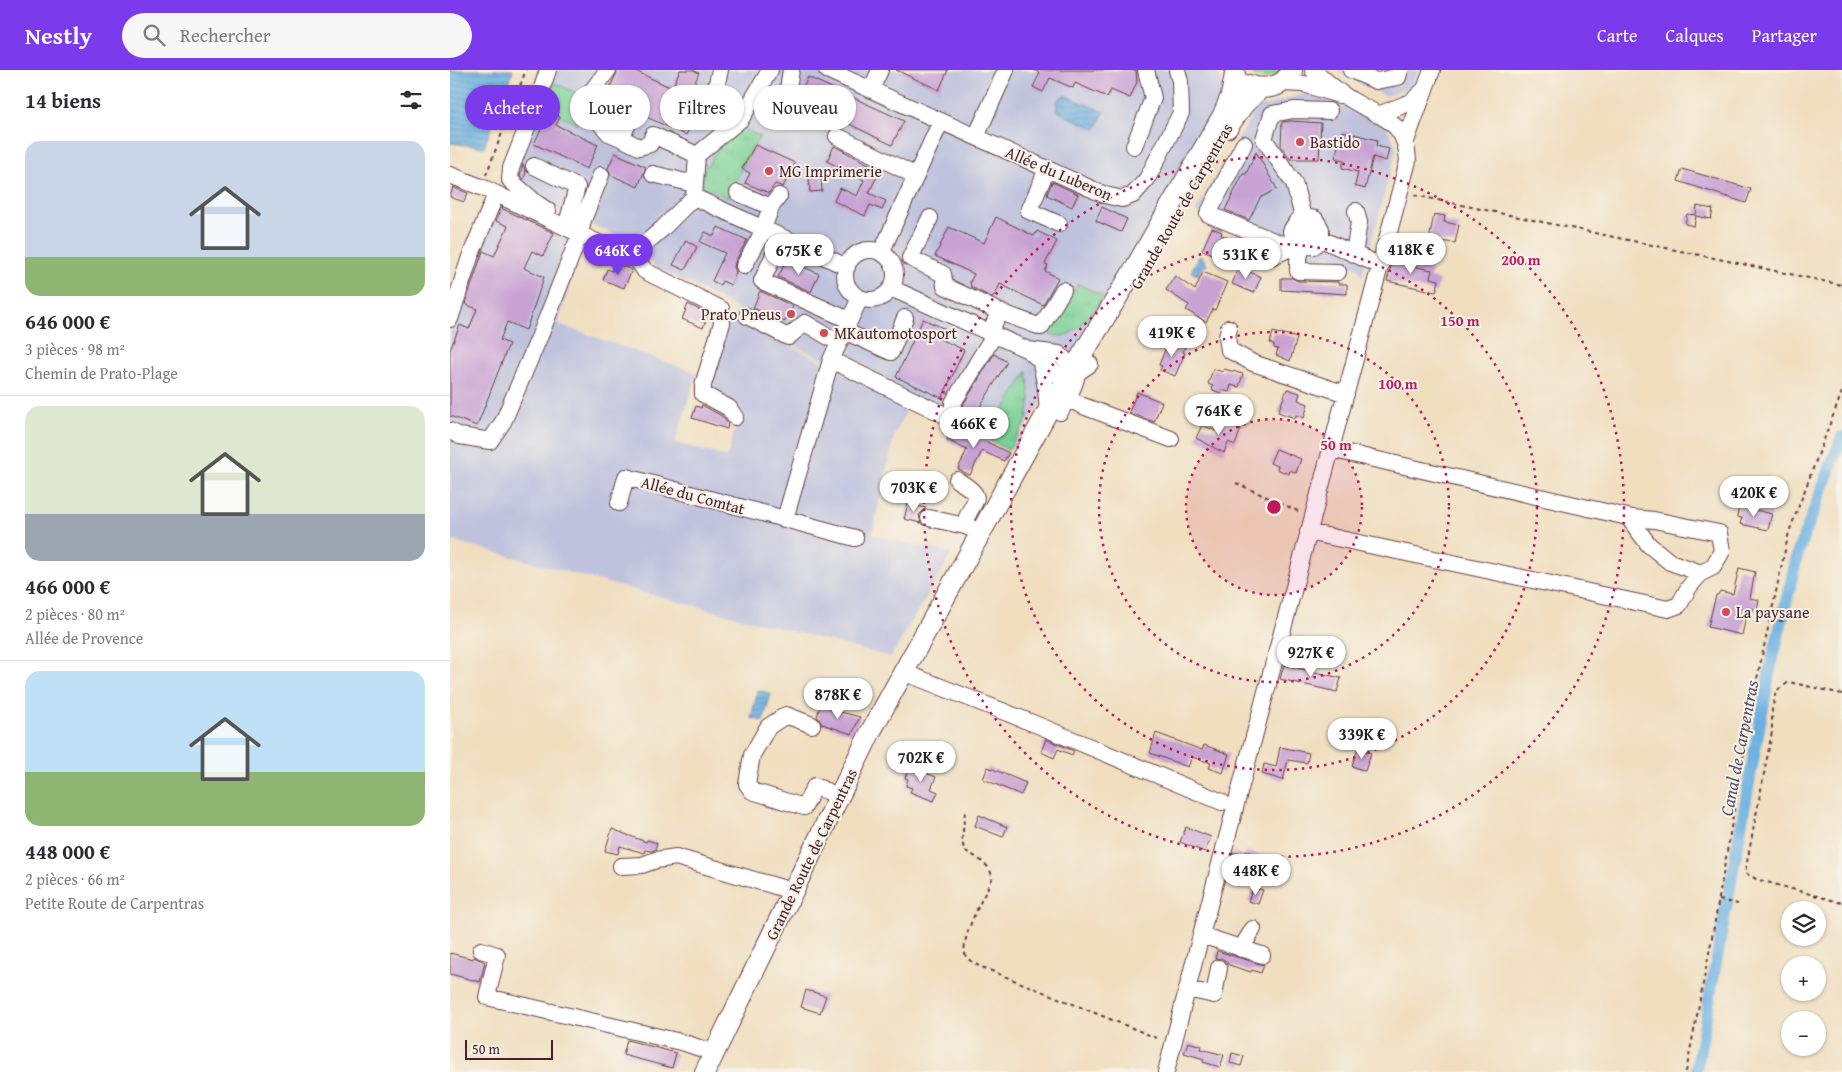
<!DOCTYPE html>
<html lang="fr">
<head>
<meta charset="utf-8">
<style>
	:root { --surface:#fff; --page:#f7f7f7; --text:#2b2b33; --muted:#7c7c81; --line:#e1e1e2; --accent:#7c3aed }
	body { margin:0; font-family:"Gentium Book Plus",serif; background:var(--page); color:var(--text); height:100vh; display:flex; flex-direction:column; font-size:19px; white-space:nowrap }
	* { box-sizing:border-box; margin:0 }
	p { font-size:16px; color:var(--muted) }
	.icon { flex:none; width:28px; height:28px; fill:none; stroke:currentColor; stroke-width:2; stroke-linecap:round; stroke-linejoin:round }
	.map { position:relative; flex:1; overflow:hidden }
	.details { display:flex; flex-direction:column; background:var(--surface); width:450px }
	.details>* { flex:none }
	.banner { position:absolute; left:15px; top:15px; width:475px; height:45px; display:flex; gap:10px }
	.tools { position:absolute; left:1331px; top:831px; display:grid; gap:10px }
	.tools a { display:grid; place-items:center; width:45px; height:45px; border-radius:50%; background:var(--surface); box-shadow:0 1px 4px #0004; font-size:25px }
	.scale { position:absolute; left:15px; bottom:12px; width:88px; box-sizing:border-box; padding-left:5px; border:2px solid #4a1f2b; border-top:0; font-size:14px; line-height:18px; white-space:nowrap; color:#4a1f2b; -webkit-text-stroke:4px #f7f3e8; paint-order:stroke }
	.price { position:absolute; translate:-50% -42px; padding:0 11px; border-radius:18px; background:#fff; color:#222; font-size:16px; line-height:32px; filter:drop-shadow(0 1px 2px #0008) }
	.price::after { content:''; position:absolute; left:50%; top:30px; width:15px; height:11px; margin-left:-8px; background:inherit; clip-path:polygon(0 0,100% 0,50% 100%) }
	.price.active { background:var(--accent); color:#fff }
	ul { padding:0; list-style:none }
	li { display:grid; align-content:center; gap:10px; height:265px; padding:0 25px }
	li+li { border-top:1px solid var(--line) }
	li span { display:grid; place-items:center; height:155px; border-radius:15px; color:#555 }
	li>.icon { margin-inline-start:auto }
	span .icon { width:90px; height:90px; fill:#fffc; stroke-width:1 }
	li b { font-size:21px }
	h2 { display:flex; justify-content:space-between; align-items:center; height:60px; padding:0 25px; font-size:21px }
	.tag { padding:0 18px; border-radius:22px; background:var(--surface); box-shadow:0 1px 4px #0004; font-size:18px; line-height:45px }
	.tag.active { background:var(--accent); color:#fff }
	header { display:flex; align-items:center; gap:30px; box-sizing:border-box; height:70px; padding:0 25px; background:var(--accent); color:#fff }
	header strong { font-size:24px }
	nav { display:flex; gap:28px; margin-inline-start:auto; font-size:18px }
	.search { width:350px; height:45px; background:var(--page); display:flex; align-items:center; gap:12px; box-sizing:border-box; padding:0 18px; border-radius:28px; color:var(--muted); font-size:19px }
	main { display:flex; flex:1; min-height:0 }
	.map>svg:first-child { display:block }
</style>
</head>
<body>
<header>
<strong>Nestly</strong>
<div class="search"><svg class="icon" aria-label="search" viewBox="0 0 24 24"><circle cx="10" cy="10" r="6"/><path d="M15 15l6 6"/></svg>Rechercher</div>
<nav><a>Carte</a><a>Calques</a><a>Partager</a></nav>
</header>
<main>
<section class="details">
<h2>14 biens<svg class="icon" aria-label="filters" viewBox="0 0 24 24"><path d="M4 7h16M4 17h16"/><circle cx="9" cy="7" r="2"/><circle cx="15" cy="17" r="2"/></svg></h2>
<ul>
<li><span style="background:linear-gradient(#c9d6e8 75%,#8fb573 0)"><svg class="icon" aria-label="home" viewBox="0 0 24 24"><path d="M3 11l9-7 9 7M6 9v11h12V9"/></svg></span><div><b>646 000 €</b><p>3 pièces · 98 m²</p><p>Chemin de Prato-Plage</p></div></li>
<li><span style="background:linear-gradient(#dfe7d0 70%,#9aa5b1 0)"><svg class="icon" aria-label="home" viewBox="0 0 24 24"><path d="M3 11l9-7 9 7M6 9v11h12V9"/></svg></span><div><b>466 000 €</b><p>2 pièces · 80 m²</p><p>Allée de Provence</p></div></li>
<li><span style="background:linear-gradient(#bfe0f5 65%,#8fb573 0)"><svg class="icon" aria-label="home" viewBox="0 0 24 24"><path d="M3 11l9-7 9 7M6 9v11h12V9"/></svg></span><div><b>448 000 €</b><p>2 pièces · 66 m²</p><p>Petite Route de Carpentras</p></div></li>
</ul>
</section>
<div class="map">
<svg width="1392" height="1002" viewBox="0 0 1392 1002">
	<defs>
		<pattern id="grass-tufts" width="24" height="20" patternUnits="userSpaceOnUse" patternTransform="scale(1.25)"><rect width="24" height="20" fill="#7ad196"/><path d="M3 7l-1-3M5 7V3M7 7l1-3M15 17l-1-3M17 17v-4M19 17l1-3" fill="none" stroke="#6bb381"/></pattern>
		<pattern id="water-rules" width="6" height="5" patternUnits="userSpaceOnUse" patternTransform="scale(1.25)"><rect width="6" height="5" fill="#6cb1e2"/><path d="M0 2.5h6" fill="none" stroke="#5b8fb7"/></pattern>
	</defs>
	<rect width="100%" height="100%" fill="#f7f3e8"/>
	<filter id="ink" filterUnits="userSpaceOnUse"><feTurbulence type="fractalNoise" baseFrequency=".02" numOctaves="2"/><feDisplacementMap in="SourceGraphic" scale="10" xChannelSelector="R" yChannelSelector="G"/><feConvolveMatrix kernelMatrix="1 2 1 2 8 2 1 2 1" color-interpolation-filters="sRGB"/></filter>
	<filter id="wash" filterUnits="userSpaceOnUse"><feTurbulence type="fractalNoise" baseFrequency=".0096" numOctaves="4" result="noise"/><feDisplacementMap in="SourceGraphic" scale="20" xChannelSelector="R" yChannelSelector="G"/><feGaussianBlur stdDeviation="1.12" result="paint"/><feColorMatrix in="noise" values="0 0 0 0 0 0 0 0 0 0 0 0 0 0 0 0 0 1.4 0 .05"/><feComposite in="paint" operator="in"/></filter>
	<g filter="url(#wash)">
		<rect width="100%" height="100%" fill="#f0debf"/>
		<!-- industrial -->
		<path fill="#bfc2dd" d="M 88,0 L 767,0 L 774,19 L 661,224 L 560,381 L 284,246 L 287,238 L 204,196 L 196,182 L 170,167 L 109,141 L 51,106 Z
			M 887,0 L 969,0 L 961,17 L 936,26 L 899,8 Z
			M 862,21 L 937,57 L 947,78 L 914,198 L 913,208 L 908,198 L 881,185 L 854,192 L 745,141 L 807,38 Z
			M 45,128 L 133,173 L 108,254 L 247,303 L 225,373 L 277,387 L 291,336 L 246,322 L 270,241 L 459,334 L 444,366 L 422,465 L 502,483 L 441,587 L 184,520 L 0,470 L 0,230 Z"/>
		<!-- grass -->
		<path fill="url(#grass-tufts)" stroke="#627860" d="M 796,0 L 832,0 C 820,9 807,11 796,0 Z
			M 291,58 L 310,66 L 291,99 L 278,128 L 253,116 L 253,102 L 264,85 L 276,69 Z
			M 628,214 L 653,226 C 644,240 628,265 610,266 C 606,266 602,265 598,264 Z
			M 577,301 L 580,328 L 577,350 L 558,380 L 537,369 Z"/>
		<!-- pitch -->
		<path fill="#7ad196" stroke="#627860" d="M 103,12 L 139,29 L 128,54 L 92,37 Z"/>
		<!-- water -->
		<path fill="url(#water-rules)" stroke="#5b6886" d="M 0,0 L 63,0 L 34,77 L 0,73 Z
			M 614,25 L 654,42 L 646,59 L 614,45 L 607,40 L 607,31 Z
			M 752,186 L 757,195 L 751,198 L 748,205 L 741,202 L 745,193 L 749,191 L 747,188 Z
			M 308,620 L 321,624 L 313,651 L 301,648 Z"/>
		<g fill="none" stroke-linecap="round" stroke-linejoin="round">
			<!-- canal -->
			<path stroke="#6cb1e2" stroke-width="12" d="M 1246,1002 L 1319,604 L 1348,482 L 1392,367"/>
		</g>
		<g id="blocks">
			<!-- building -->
			<path fill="#c9a2d4" d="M 168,0 L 183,0 L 222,18 L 230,0 L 243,0 L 249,3 L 239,26 L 252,32 L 236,65 L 192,45 L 190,39 L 186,36 L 181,35 L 176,37 L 155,28 Z
				M 446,0 L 498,0 L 489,20 Z
				M 584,0 L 686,0 L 687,12 L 680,28 L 661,20 L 657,27 L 625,13 L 623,18 L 600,8 L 593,22 L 583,17 L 590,3 Z
				M 358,7 L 454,51 L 442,75 L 395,52 L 399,46 L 386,40 L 381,34 L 352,21 Z
				M 324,30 L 348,41 L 342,53 L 319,42 Z
				M 99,42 L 110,47 L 106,55 L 148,75 L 137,99 L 84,74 Z
				M 841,51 L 871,53 L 869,89 L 840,89 L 831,76 L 832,52 Z
				M 892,61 L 927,70 L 926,76 L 939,79 L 936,91 L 923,87 L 915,119 L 905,116 L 908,102 L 892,98 L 894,90 L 885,88 Z
				M 305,75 L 345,93 L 333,117 L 325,114 L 319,123 L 295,113 L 300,103 L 292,99 Z
				M 384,76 L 430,100 L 419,123 L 436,131 L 432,140 L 420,135 L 415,146 L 384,131 L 390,118 L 407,126 L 414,110 L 377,91 Z
				M 806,82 L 827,119 L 810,128 L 799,150 L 775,140 L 793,104 L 796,104 Z
				M 165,83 L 196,97 L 188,117 L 161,105 L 158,98 Z
				M 73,94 L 76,102 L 74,109 L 70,106 Z
				M 1232,99 L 1301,119 L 1296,133 L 1228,111 Z
				M 371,106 L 372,121 L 360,122 L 359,107 Z
				M 602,112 L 628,124 L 622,137 L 597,125 Z
				M 3,117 L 18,123 L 14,132 L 0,127 Z
				M 1247,136 L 1263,139 L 1261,149 L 1246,146 L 1244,156 L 1235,154 L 1237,144 L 1246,145 Z
				M 652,137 L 677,149 L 671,162 L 646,151 Z
				M 51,138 L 104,163 L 93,186 L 82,181 L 74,198 L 94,207 L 76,260 L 57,252 L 50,270 L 59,274 L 27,356 L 0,346 L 0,280 L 10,255 L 19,259 L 27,239 L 15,234 L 33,181 L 44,186 L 58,156 L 46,151 Z
				M 984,144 L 995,146 L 994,152 L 1009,155 L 1005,173 L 981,170 L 981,166 L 980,165 Z
				M 546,147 L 584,166 L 587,161 L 607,171 L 595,194 L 598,195 L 595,201 L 608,208 L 593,235 L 550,214 L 545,225 L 541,227 L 521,217 L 520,212 L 524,204 L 485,186 L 499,157 L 534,173 Z
				M 268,157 L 297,170 L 285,192 L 284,197 L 286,202 L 281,215 L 272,211 L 270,215 L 262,211 L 275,183 L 250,172 L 255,162 L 264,166 Z
				M 762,158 L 772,162 L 771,165 L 777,167 L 776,169 L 796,177 L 789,193 L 752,180 Z
				M 236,170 L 247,177 L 235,200 L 223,195 Z
				M 944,186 L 963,190 L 962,196 L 982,200 L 980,208 L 989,210 L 986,222 L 937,211 Z
				M 337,189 L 369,204 L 361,222 L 328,207 Z
				M 165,193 L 182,200 L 174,218 L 153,210 L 157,199 L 162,201 Z
				M 789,197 L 811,207 L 804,223 L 782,214 Z
				M 753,202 L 777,212 L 765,240 L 763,239 L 756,252 L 736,240 L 739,235 L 716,220 L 725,206 L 745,220 Z
				M 831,208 L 842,208 L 848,211 L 888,212 L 888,214 L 897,214 L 897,224 L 831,220 Z
				M 310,221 L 343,236 L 335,252 L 303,238 Z
				M 238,234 L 258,244 L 253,258 L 232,249 Z
				M 473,249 L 495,259 L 490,269 L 514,280 L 492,328 L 446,307 Z
				M 823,262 L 830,264 L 831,263 L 847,268 L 840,291 L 826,285 L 828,279 L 824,278 L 824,275 L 820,273 Z
				M 719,270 L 735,276 L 733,282 L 735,283 L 725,306 L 710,300 L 712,296 L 709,295 Z
				M 544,284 L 557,292 L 525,345 L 522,343 L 520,347 L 513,335 Z
				M 763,299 L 773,302 L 774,299 L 793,304 L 789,317 L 781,315 L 779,322 L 772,320 L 771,323 L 762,320 L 763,316 L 758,314 Z
				M 837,319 L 850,323 L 848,330 L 858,334 L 854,348 L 846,345 L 845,348 L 828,342 Z
				M 687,322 L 712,332 L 704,352 L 679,342 Z
				M 252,335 L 272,346 L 278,354 L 277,359 L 242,348 L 246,336 L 251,338 Z
				M 770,351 L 791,359 L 785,375 L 778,372 L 774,383 L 746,368 L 752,355 L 766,361 Z
				M 502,360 L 512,362 L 513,360 L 559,383 L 554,391 L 532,381 L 520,405 L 508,399 L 517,380 L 497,370 Z
				M 826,379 L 851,389 L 846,403 L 840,400 L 839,404 L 827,399 L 828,396 L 820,393 Z
				M 458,434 L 476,438 L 469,445 L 471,453 L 454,449 Z
				M 1289,436 L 1322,444 L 1318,460 L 1290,454 L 1292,448 L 1287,447 Z
				M 1289,498 L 1305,502 L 1300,528 L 1309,530 L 1307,540 L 1298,538 L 1292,565 L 1258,557 L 1266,525 L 1268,525 L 1270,521 L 1283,524 Z
				M 834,595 L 891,608 L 887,622 L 830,609 Z
				M 371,634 L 379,637 L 379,639 L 410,647 L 402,664 L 372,654 L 367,646 Z
				M 706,663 L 752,680 L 754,675 L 779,684 L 773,703 L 759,698 L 761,693 L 742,687 L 738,697 L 700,683 Z
				M 596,669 L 624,681 L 622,685 L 608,679 L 604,688 L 591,682 Z
				M 830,677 L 859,683 L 857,693 L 838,690 L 833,710 L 812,704 L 814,694 L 826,697 Z
				M 908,678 L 921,683 L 915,701 L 902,696 Z
				M 461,693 L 470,696 L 468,700 L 486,707 L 481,719 L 488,722 L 484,731 L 460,722 L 462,718 L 456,716 L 458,709 L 455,708 Z
				M 538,697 L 576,713 L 571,725 L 533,709 Z
				M 529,745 L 557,757 L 553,767 L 525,756 Z
				M 736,757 L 761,767 L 755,782 L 730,772 Z
				M 162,759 L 196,772 L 197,770 L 207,773 L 205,780 L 201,781 L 195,780 L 194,783 L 170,776 L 168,784 L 155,781 Z
				M 796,781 L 820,788 L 815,803 L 781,793 L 783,782 L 795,786 Z
				M 803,818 L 813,820 L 808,834 L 798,831 Z
				M 767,881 L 814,895 L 811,903 L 802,900 L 801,902 L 779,895 L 776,891 L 771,888 L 765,889 Z
				M 0,883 L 23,889 L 24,887 L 35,892 L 30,912 L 0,904 Z
				M 356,920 L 376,926 L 370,943 L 351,937 Z
				M 177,970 L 226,983 L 222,998 L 173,985 Z
				M 738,972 L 752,976 L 751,979 L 774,985 L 770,997 L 753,992 L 754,989 L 734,983 Z
				M 782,983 L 794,986 L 791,996 L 780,993 Z"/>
		</g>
	</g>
	<g filter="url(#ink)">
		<use href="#blocks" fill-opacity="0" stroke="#633c41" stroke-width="1"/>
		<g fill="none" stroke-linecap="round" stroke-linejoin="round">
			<!-- minor casing -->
			<g stroke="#633c41" stroke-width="18">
				<path id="minor" d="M 98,0 L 90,24 L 61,98 L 60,110 L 85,132 L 98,141
					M 158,0 L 141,22 L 138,40 L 159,63 L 171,68
					M 270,0 L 264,26 L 274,35 L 294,44
					M 341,0 L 337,25 L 377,43
					M 377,0 L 655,125 L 672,129 L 683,125 L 697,109 L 731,43 L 730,11 L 727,0
					M 901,0 L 926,11 L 948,7 L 950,0
					M 832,13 L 854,14 L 889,25
					M 421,20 L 430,0
					M 879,41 L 844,40 L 822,44 L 814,69 L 844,113 L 857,162 L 848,190 L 848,201 L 888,202
					M 182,45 L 171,68 L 189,77 L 200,74 L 203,65 L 247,85
					M 928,45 L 961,32 L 974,20
					M 387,66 L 466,106
					M 526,67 L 556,0
					M 956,71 L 982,0
					M 794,74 L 758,144 L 841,178 L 855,164
					M 684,76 L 703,28 L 696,0
					M 84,96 L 127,117 L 116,157
					M 597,99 L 579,141 L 609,154
					M 203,104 L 236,112 L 245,109
					M 0,105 L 36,119 L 167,182 L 190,178 L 212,159 L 244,127
					M 288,123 L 321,137
					M 244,127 L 397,197
					M 244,127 L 247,85 L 291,49 L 320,0
					M 853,147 L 865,149 L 871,159 L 871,169 L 864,176 C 848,177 847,175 841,161 L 847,151 Z
					M 480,148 L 460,188 L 493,204 L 495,216 L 550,242 L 539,263
					M 862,165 L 931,196
					M 180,180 L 195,201 L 271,239 L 272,253 L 253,315 L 253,324 L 279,338 L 285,347
					M 326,180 L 312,211 L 399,250
					M395 205a25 25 0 1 1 50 0a25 25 0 1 1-50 0Z
					M 431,183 L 491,51
					M 904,184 L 909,152 L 906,141
					M 804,188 L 823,186 L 841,178
					M 294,196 L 310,167 L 321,137 L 329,126
					M 441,218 L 578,280 L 613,309 L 617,310 L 640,294
					M 410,228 L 381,290 L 507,351 L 510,348 L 503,338 L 503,333 L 544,265
					M 550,242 L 591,257 L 613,220
					M 297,246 L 338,267 L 355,253 L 389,273
					M 0,249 L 20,187 L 46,124
					M 779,258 L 777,267 L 779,280 L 803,293 L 896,324
					M 394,261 L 441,282 L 455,248
					M 578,280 L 609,284 L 627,301 C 627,314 616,331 610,342
					M 591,293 L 596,318 L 598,341
					M 618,329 L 633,336 L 721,369
					M 0,361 L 10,366 L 40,371 L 53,352 L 91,263 L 130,164 L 133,150 L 151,105
					M 507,410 C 542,431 518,429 515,456 L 531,462
					M 169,433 L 176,407 L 335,449 L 381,290
					M 1178,447 L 1199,475 L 1220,492 L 1251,503
					M 479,448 L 515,456
					M 335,449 L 405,468
					M 858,462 L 1218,539 L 1229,535 L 1239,517 L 1251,503 L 1263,497 L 1272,481 L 1269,463 L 1204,450 L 1182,448 L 880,379
					M 453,602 L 590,656 L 772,732
					M 362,655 L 336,645 L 318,657 L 302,685 L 297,714 L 302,721 L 354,737 L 365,716 L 388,726
					M 171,796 L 192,795 L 206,790 L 226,787 L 342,821
					M 751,865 L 812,885
					M 791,879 L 803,859
					M 31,880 L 47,885 L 37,927 L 235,973 L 264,983
					M 737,919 L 764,925 L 769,898
					M 716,1002 L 751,865 L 958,91 C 956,49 930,48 900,29 C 887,22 875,10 863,0"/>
			</g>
			<!-- major casing -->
			<g stroke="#633c41" stroke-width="22">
				<path id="major" d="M 799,15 C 815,21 835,17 842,0
					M 777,58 L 794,34 L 811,18
					M 255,1002 L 421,661 L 598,341 L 685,198 L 773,45 L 781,26 L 785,4"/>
			</g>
			<!-- path -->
			<path stroke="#633c41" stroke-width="2" stroke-dasharray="4 4" stroke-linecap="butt" d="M 36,105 L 76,0
				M 964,125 L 1392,215
				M 786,413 L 850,442
				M 1321,549 L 1336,552
				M 1392,624 L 1339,612 L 1326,621 L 1322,640 L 1322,662 L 1295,803 L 1306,809 L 1392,833
				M 515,742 L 512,770 L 514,780 C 525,787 542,794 542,809 C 535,825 506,873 517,888 C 519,890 524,893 527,895 L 709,969
				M 1269,830 L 1288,834
				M 1236,1002 L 1264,857 L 1305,618 L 1339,462 L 1392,322"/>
			<!-- minor -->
			<use href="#minor" stroke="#fff" stroke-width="16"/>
			<!-- major -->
			<use href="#major" stroke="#fff" stroke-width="20"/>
		</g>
	</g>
	<!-- distance rings -->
	<circle cx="824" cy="437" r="88" fill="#c2185b" fill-opacity=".12"/>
	<g fill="none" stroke="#c2185b" stroke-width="2.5" stroke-dasharray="2.5 5">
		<circle cx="824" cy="437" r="88"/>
		<circle cx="824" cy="437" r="175"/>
		<circle cx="824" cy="437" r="263"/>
		<circle cx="824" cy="437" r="350"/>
	</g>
	<!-- markers -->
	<g fill="#d1495b" stroke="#f7f3e8" stroke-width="2">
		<circle cx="850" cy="72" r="5"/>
		<circle cx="319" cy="101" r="5"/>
		<circle cx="341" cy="244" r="5"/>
		<circle cx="374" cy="263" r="5"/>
		<circle cx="1276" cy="542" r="5"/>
	</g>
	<g text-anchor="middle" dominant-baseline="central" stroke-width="4" stroke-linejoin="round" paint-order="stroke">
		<!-- poi labels -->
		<g font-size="16" fill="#4a1f2b" stroke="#f7f3e8" text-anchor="start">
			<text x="860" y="72">Bastido</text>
			<text x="329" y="101">MG Imprimerie</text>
			<text x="331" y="244" text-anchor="end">Prato Pneus</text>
			<text x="384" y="263">MKautomotosport</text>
			<text x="1286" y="542">La paysane</text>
		</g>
		<!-- street labels -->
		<g font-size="16" fill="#4a1f2b" stroke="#f7f3e8">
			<text transform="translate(609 103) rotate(23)">Allée du Luberon</text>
			<text transform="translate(731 136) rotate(-60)">Grande Route de Carpentras</text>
			<text transform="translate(243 425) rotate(15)">Allée du Comtat</text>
			<text transform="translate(361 784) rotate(-64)">Grande Route de Carpentras</text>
		</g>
		<!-- water labels -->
		<g font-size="18" font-style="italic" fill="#56526b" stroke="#f7f3e8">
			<text transform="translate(1289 678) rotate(-79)">Canal de Carpentras</text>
		</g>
	</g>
	<circle cx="824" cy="437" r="8" fill="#c2185b" stroke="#f7f3e8" stroke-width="2.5"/>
	<g font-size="15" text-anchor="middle" font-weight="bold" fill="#c2185b" stroke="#f7f3e8" stroke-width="4" stroke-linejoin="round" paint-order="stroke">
		<text x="1071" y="195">200 m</text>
		<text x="1010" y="256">150 m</text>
		<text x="948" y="319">100 m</text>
		<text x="886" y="380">50 m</text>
	</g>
</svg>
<div class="tools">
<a><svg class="icon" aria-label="layers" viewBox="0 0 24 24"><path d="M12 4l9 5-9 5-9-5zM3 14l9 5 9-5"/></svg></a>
<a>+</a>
<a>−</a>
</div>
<div class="scale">50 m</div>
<b class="price" style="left:961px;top:205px">418K €</b>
<b class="price active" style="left:168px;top:206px">646K €</b>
<b class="price" style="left:349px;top:206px">675K €</b>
<b class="price" style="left:796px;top:210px">531K €</b>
<b class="price" style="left:722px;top:288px">419K €</b>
<b class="price" style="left:769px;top:366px">764K €</b>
<b class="price" style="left:524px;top:379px">466K €</b>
<b class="price" style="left:464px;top:443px">703K €</b>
<b class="price" style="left:1304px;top:448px">420K €</b>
<b class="price" style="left:861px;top:608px">927K €</b>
<b class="price" style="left:388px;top:650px">878K €</b>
<b class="price" style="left:912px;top:690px">339K €</b>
<b class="price" style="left:471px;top:713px">702K €</b>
<b class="price" style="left:806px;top:826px">448K €</b>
<div class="banner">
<a class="tag active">Acheter</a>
<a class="tag">Louer</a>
<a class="tag">Filtres</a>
<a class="tag">Nouveau</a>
</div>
</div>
</main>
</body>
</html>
